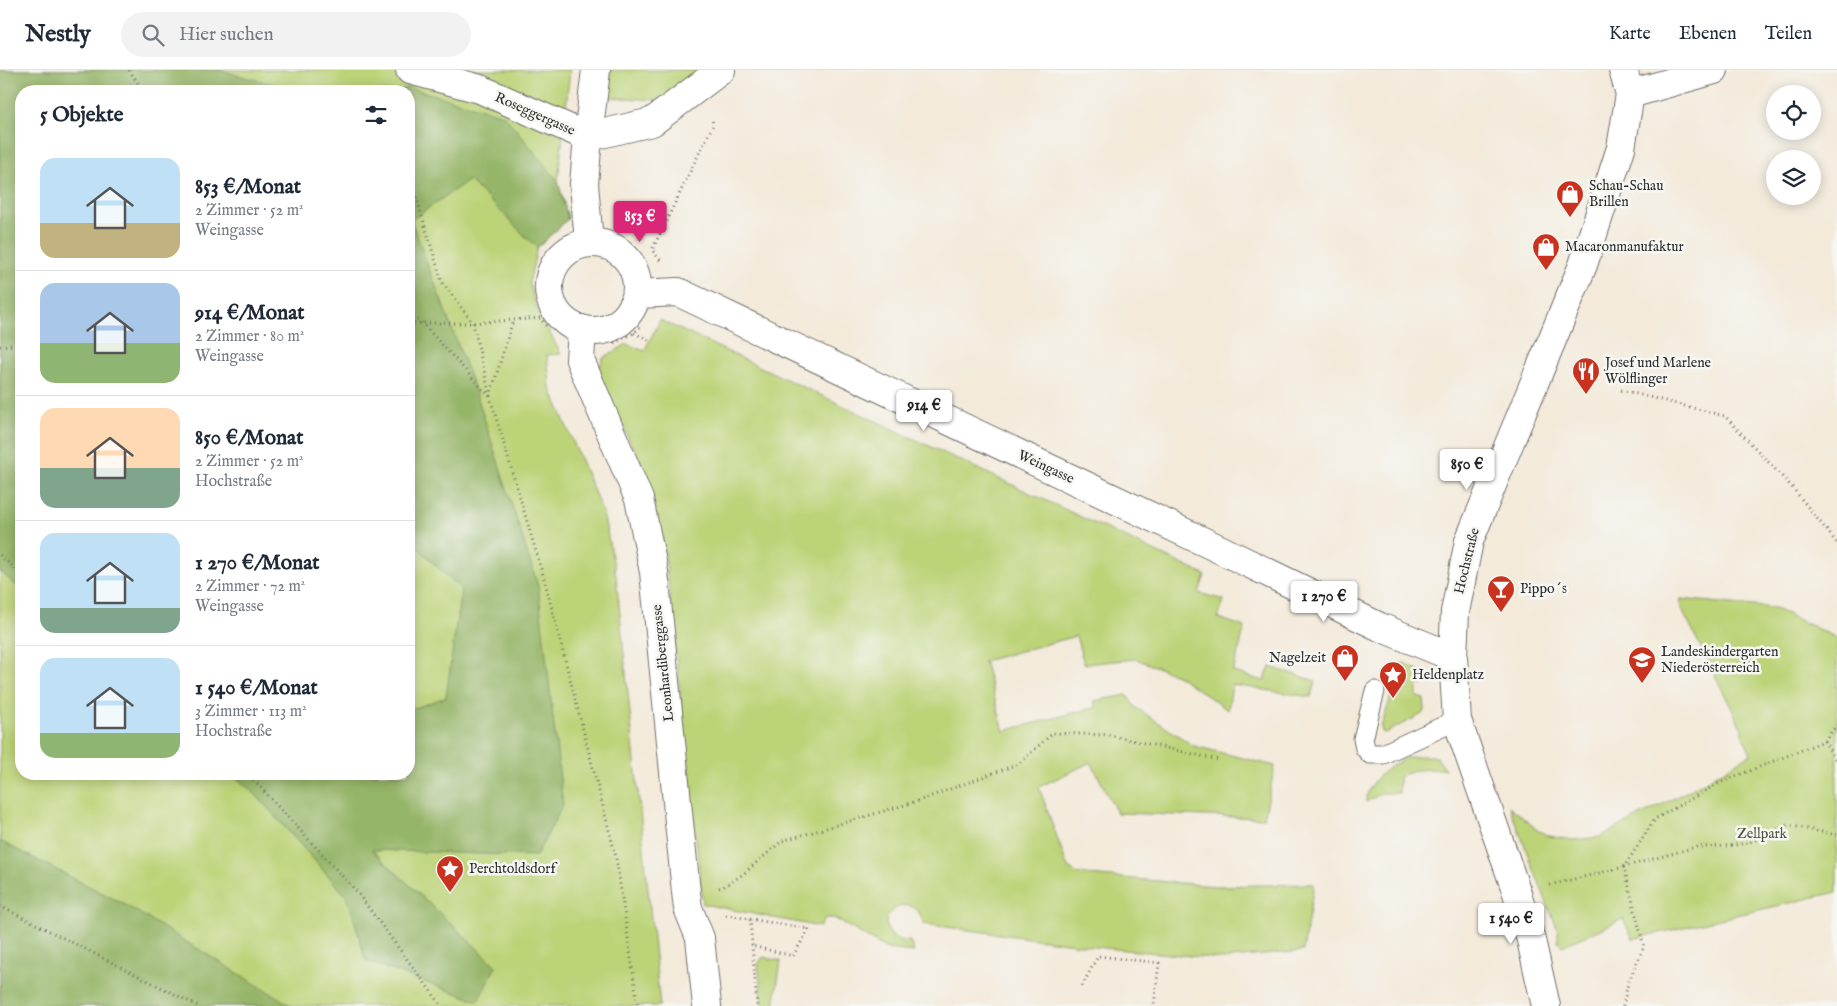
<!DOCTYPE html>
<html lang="de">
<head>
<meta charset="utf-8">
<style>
	:root { --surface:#fff; --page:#f2f2f3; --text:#1f2937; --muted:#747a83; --line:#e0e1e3; --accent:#db2777 }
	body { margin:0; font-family:"IM FELL English",serif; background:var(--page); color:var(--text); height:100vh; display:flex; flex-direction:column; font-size:19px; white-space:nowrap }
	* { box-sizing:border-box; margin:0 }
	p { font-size:16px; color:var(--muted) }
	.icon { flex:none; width:28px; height:28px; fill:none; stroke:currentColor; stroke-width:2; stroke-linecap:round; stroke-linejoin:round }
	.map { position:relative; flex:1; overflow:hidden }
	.details { position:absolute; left:15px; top:15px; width:400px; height:695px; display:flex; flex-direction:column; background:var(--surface); border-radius:20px; box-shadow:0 2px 12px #0003 }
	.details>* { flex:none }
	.controls { position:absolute; left:1766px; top:15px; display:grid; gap:10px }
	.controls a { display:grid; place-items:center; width:55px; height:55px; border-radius:50%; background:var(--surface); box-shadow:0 2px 12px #0003; font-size:25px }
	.price { position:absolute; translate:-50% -42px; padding:0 11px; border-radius:5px; background:#fff; color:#222; font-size:16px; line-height:32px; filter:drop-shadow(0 1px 2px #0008) }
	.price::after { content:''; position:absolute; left:50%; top:30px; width:15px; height:11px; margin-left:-8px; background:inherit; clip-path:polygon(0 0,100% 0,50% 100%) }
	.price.selected { background:var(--accent); color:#fff }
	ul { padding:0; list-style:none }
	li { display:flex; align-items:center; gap:15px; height:125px; padding:0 25px }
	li+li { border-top:1px solid var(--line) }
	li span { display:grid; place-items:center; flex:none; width:140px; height:100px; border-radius:15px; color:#555 }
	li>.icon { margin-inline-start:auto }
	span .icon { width:60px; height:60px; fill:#fffc; stroke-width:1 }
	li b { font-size:21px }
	h2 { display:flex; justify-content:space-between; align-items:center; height:60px; padding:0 25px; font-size:21px }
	header { display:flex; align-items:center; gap:30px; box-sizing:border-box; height:70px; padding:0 25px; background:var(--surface); border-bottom:1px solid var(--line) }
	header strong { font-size:24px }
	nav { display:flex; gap:28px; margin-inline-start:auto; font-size:18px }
	.search { width:350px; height:45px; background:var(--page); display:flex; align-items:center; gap:12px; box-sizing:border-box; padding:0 18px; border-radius:28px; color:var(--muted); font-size:19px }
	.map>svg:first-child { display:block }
</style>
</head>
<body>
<header>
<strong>Nestly</strong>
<div class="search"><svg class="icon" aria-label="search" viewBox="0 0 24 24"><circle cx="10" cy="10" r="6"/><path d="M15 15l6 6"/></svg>Hier suchen</div>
<nav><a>Karte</a><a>Ebenen</a><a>Teilen</a></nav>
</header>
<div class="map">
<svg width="1837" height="936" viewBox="0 0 1837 936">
	<rect width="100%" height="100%" fill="#f6f6f2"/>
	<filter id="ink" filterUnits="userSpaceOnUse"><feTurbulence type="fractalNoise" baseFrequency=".02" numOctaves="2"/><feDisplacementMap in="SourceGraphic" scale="10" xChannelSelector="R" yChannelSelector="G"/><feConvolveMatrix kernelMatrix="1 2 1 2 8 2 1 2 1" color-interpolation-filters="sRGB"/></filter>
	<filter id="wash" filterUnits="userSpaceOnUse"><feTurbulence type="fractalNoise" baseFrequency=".0096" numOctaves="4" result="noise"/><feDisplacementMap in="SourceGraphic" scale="20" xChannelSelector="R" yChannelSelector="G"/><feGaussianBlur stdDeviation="1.12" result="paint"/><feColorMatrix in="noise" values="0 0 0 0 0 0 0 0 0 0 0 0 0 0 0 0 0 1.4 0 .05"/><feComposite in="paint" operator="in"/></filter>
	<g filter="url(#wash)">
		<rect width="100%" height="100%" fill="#f3eada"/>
		<!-- green -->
		<path fill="#bcd377" stroke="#747f51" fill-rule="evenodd" d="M 0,0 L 570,0 L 558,111 L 568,149 L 537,178 L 529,213 L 538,241 L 561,284 L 547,285 L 550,317 L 603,443 L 616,506 L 660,936 L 0,936 ZM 21,21 L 409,21 L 409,704 L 21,704 Z
			M 611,0 L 707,0 L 675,31 L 605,27 Z
			M 660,250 L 1205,505 L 1199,523 L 1224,530 L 1218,548 L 1245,557 L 1233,602 L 1264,611 L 1270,597 L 1316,611 L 1311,627 L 1232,615 L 1228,640 L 1177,605 L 1136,589 L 1084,594 L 1076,566 L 984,591 L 1004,661 L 1096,637 L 1094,631 L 1127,625 L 1135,637 L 1194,676 L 1275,696 L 1264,748 L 1117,743 L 1091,692 L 1039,717 L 1068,798 L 1078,804 L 1215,816 L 1314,814 L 1303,881 L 1223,889 L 1104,878 L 923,854 C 917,816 870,845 892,865 C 897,870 903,872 910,871 L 914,882 L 887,879 L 834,848 L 825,848 L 820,857 L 703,834 L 665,484 L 645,401 L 606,324 L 598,301 L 603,288 L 627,274 L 644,281 Z
			M 1680,529 L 1774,538 L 1837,568 L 1837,822 L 1633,869 L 1623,849 L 1562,876 L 1558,872 L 1558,861 L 1509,736 L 1534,757 L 1549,766 L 1573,770 L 1600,767 L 1697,716 L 1751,684 L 1742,664 L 1742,659 L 1681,538 Z
			M 1402,593 L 1404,593 L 1422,602 L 1423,615 L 1417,615 L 1417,627 L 1424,629 L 1425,639 L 1422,644 L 1385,663 L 1382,662 L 1381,657 Z
			M 1431,686 L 1436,687 L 1445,699 C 1432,700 1408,697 1399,708 L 1399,723 L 1382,723 L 1366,732 C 1365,714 1391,693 1407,688 C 1415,686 1423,686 1431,686 Z
			M 763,887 L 781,891 L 774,936 L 763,936 L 758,894 Z"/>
		<!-- forest -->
		<path fill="#95b568" stroke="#60704a" d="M 0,0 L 218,0 L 300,21 L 21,21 L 21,520 L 0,501 Z
			M 407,17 L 504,45 L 558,111 L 568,149 L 537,178 L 469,110 L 411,150 L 477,326 L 538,516 L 563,735 L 536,786 L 372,780 L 496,896 L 478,931 L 366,891 L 348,828 L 256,725 L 232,704 L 409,704 L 409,640 L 446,627 L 461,520 L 409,469 L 409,21 L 400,21 Z
			M 0,771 L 124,834 L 292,936 L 0,936 Z"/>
	</g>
	<g filter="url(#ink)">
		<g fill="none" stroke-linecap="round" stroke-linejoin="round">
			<!-- lane casing -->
			<g stroke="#716e68" stroke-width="21">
				<path id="lane" d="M 1375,621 L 1363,669 L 1365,678 L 1370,684 L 1383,684 L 1457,650"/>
			</g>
			<!-- street casing -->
			<g stroke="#716e68" stroke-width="30">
				<path id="street" d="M 410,0 L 480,19 L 588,67 L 584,114 L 589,172
					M 596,0 L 588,67 L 652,52 L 721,0
					M549 217a44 44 0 1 1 88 0a44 44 0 1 1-88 0Z
					M 637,224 L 678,222 L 1215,477 L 1380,557 L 1453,587
					M 582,259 L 580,290 L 639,429 L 654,502 L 686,822 L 688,838 L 700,868 L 707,936"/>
			</g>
			<!-- secondary casing -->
			<g stroke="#716e68" stroke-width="30">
				<path id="secondary" d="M 1630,24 L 1714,0
					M 1546,936 L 1531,870 L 1517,823 L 1457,650 L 1453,587 L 1455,542 L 1469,471 L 1583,195 L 1621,78 L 1630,24 L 1623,0"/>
			</g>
			<!-- path -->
			<path stroke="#716e68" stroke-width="3" stroke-dasharray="1 4" stroke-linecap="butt" d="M 129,0 L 138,13 L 146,21
				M 409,103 L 442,212 L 473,253 L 490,327 L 545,512 L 616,787 L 638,936
				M 660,190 L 652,180 L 713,55 L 712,48
				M 409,244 L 421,252 L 489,326
				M 409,253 L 473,253 L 540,248 L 548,258
				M 634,263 L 649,270
				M 614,273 L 634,263 L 640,257
				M 0,276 L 21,274
				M 1621,320 L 1725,346 L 1791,416 L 1837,473
				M 490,326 L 513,250
				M 0,485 L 21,504
				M 1824,671 L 1837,692
				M 246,704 L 261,718 L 356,821 L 442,936
				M 1550,815 L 1624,797 L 1655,749 L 1719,713 L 1824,671 L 1837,655
				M 719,818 L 723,817 L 742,805 L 782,771 L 918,731 L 1018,694 L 1053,663 L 1109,665 L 1219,690
				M 0,836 L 198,936
				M 726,845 L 750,849 L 757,936
				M 750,849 L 809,859 L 793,886 L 752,876
				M 1082,916 L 1098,886 L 1159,893 L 1154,936
				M 1623,936 L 1628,913 L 1644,877 L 1624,797 L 1696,777 L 1728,776 L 1748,773 L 1788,755 L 1837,765"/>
			<!-- lane -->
			<use href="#lane" stroke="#fff" stroke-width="19"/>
			<!-- street -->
			<use href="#street" stroke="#fff" stroke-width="28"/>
			<!-- secondary -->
			<use href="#secondary" stroke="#fff" stroke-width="28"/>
		</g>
	</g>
	<!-- icons -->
	<defs>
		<g id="shop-pin" transform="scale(1.4375)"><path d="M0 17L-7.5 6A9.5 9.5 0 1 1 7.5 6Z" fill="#c8321e" stroke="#f6f6f2"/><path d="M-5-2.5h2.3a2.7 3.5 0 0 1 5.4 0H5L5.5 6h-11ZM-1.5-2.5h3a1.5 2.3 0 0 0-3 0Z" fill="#fff"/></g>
		<g id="restaurant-pin" transform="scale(1.4375)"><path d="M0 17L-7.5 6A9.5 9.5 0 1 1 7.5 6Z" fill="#c8321e" stroke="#f6f6f2"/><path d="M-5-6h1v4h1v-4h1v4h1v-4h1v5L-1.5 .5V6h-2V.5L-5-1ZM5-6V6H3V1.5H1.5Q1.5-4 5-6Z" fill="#fff"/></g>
		<g id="bar-pin" transform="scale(1.4375)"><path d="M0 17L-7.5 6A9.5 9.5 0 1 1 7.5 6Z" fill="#c8321e" stroke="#f6f6f2"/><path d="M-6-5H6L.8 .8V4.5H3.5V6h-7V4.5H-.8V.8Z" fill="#fff"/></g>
		<g id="school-pin" transform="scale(1.4375)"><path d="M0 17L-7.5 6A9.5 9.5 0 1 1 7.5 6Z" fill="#c8321e" stroke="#f6f6f2"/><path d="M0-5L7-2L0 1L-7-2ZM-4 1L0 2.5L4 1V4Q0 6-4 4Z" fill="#fff"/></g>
		<g id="sight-pin" transform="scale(1.4375)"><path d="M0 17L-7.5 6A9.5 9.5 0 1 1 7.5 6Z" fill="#c8321e" stroke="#f6f6f2"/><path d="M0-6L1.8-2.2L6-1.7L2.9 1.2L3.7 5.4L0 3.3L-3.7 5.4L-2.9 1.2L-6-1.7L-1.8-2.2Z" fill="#fff"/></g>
	</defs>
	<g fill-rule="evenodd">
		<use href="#shop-pin" x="1570" y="124"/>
		<use href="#shop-pin" x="1546" y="177"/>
		<use href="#restaurant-pin" x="1586" y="301"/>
		<use href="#bar-pin" x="1501" y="519"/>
		<use href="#shop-pin" x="1345" y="588"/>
		<use href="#school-pin" x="1642" y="590"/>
		<use href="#sight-pin" x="1393" y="605"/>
		<use href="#sight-pin" x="450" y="799"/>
	</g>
	<g text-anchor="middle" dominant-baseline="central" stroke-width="5" stroke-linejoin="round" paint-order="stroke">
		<!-- street labels -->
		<g font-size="14" fill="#2b2b2b" stroke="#f6f6f2">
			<text transform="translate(535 44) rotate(24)">Roseggergasse</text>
			<text transform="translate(1046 397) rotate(25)">Weingasse</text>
			<text transform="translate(1467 491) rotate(-76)">Hochstraße</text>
			<text transform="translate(663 593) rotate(-96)">Leonhardiberggasse</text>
		</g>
		<!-- poi labels -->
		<g font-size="14" fill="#2b2b2b" stroke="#f6f6f2" text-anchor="start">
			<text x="1589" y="116">Schau-Schau<tspan x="1589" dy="16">Brillen</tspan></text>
			<text x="1565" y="177">Macaronmanufaktur</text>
			<text x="1605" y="293">Josef und Marlene<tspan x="1605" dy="16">Wölflinger</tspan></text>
			<text x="1520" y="519">Pippo´s</text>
			<text x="1661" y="582">Landeskindergarten<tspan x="1661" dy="16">Niederösterreich</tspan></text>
			<text x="1326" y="588" text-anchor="end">Nagelzeit</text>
			<text x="1412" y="605">Heldenplatz</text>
			<text x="469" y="799">Perchtoldsdorf</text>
		</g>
		<!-- park labels -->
		<g font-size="14" fill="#4f553e" stroke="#f6f6f2">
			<text x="1762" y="764">Zellpark</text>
		</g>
	</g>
</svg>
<div class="controls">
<a><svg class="icon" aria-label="locate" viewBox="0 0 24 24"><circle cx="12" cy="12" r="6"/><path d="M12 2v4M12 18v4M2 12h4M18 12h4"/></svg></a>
<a><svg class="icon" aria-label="layers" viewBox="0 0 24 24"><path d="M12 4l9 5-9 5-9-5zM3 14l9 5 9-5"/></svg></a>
</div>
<b class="price selected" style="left:640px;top:173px">853 €</b>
<b class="price" style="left:924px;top:362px">914 €</b>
<b class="price" style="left:1467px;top:421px">850 €</b>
<b class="price" style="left:1324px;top:553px">1 270 €</b>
<b class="price" style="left:1511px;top:875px">1 540 €</b>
<section class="details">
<h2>5 Objekte<svg class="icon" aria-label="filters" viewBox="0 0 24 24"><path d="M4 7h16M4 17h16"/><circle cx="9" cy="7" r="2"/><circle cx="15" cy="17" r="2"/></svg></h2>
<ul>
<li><span style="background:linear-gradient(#bfe0f5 65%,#c2b280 0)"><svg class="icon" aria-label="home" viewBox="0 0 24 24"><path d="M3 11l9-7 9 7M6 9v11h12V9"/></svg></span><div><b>853 €/Monat</b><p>2 Zimmer · 52 m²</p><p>Weingasse</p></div></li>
<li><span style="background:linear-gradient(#a9c7e8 60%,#8fb573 0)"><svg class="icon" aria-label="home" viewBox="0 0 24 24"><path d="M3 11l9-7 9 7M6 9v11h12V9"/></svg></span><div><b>914 €/Monat</b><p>2 Zimmer · 80 m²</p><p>Weingasse</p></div></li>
<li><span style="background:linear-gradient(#ffd9b3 60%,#7fa58c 0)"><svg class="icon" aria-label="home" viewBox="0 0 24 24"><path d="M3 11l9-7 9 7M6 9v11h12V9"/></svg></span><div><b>850 €/Monat</b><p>2 Zimmer · 52 m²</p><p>Hochstraße</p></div></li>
<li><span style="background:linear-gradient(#bfe0f5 75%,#7fa58c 0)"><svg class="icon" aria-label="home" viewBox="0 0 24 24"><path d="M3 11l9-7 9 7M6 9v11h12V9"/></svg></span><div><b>1 270 €/Monat</b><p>2 Zimmer · 72 m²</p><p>Weingasse</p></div></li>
<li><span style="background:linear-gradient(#bfe0f5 75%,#8fb573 0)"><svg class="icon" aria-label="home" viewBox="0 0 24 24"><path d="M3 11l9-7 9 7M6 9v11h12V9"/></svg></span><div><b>1 540 €/Monat</b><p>3 Zimmer · 113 m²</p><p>Hochstraße</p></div></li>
</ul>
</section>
</div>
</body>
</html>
